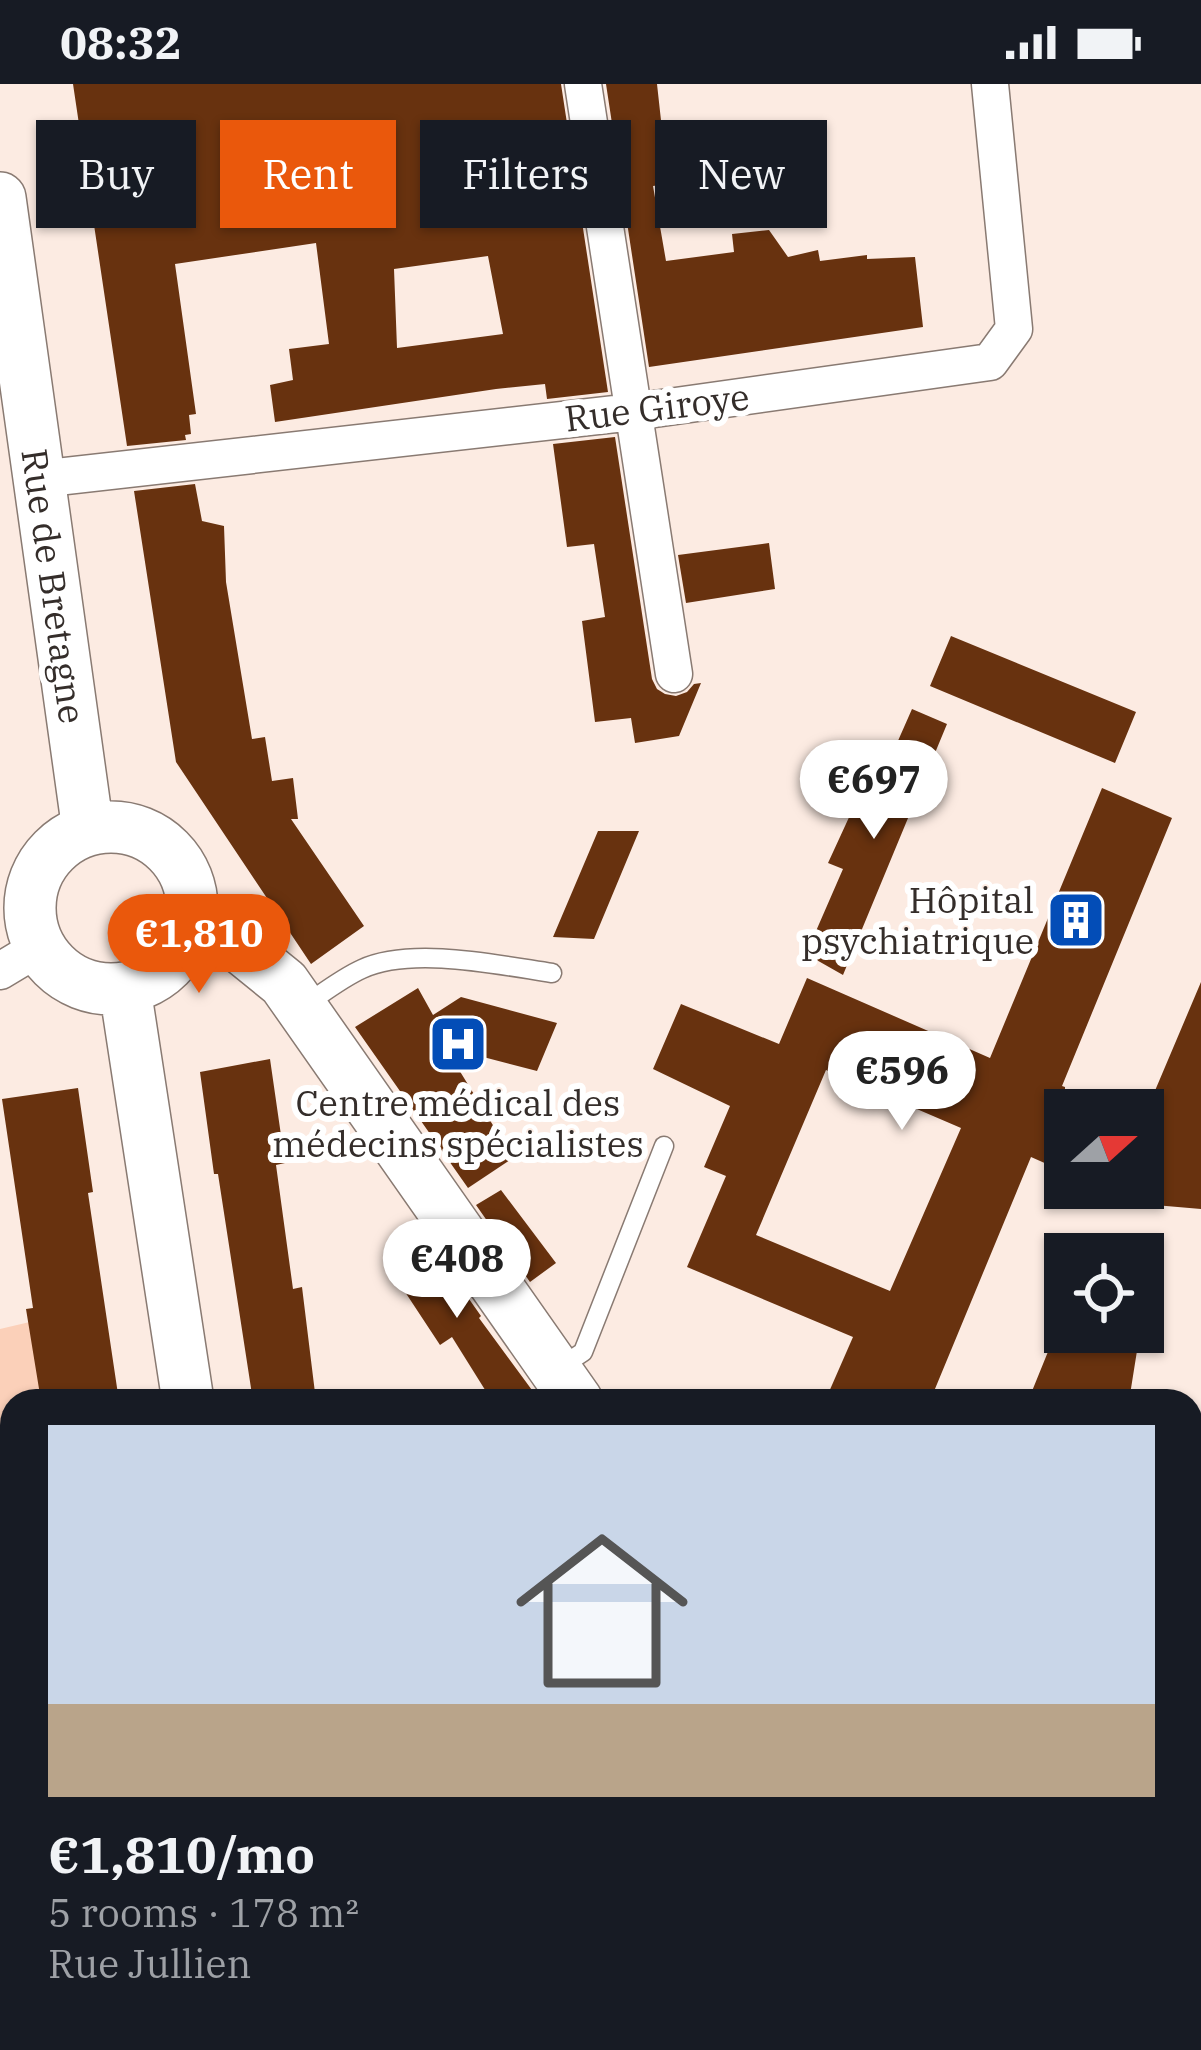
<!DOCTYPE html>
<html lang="en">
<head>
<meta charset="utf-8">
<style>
	:root { --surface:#171b24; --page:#242831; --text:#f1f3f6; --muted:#9ea1a6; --line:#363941; --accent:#ea580c }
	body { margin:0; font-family:"IBM Plex Serif",serif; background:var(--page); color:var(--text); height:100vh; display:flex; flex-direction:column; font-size:45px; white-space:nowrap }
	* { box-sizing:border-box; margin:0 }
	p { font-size:39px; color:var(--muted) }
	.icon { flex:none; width:66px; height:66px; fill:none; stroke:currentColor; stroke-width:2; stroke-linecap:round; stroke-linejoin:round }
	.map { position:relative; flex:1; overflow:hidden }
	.sheet { position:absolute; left:0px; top:1305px; width:1203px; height:663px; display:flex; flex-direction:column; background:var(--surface); border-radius:36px 36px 0 0; box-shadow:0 3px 9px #0004 }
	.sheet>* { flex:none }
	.banner { position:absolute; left:36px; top:36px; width:1131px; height:108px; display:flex; gap:24px }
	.needle { width:78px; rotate:69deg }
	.buttons { position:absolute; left:1044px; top:1005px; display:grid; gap:24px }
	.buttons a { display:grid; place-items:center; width:120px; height:120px; border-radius:0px; background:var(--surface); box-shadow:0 3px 9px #0004; font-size:60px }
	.price { position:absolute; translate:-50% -102px; padding:0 27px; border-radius:42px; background:#fff; color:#222; font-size:39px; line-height:78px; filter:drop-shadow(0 3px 6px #0008) }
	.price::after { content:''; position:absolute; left:50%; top:72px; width:36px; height:27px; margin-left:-18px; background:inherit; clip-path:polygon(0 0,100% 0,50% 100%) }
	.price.current { background:var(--accent); color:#fff }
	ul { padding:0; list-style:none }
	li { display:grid; align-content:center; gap:24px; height:636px; padding:0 48px }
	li+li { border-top:3px solid var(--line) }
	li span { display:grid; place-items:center; height:372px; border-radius:0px; color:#555 }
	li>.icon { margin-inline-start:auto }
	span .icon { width:216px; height:216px; fill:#fffc; stroke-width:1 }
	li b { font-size:51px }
	.tag { padding:0 42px; border-radius:0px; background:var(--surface); box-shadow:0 3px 9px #0004; font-size:42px; line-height:108px }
	.tag.current { background:var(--accent); color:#fff }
	.status { display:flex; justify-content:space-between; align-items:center; height:84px; padding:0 60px; background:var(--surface); direction:ltr }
	.status svg { height:33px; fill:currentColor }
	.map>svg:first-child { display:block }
</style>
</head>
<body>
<div class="status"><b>08:32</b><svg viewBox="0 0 49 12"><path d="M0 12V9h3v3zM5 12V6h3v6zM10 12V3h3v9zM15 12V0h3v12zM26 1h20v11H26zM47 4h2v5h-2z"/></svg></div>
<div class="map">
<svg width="1201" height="1966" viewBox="0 0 1201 1966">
	<rect width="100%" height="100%" fill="#fcebe2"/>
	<!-- green -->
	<path fill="#fbd0b9" d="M 34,1237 L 41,1317 L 12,1317 L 12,1654 L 0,1656 L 0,1245 Z
		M 12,1902 L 12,1956 L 123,1956 L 124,1966 L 0,1966 L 0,1904 Z"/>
	<!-- building -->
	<path fill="#68320f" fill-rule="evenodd" d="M 73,0 L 561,0 L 608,308 L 547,315 L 545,300 L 496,305 L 275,338 L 270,301 L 293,296 L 289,265 L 329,260 L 316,159 L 175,180 L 196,330 L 189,331 L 191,350 L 185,351 L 186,356 L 127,362 ZM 488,172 L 503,250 L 397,264 L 394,185 Z
		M 606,0 L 657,0 L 668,100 L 653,102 L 666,177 L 734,168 L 732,150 L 769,146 L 788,173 L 818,166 L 820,177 L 867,171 L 867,175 L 915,173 L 923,243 L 649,283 Z
		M 615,353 L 652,595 L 657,605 L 665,610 L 676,612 L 687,608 L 694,600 L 701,599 L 679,652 L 635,659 L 631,634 L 595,638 L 582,537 L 605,533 L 594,460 L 567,463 L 553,360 Z
		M 195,400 L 202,437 L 224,442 L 226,498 L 252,655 L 265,653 L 272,697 L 293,694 L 298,735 L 291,735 L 364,842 L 311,880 L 176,678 L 134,407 Z
		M 769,459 L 775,505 L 686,519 L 678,471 Z
		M 951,552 L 1136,628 L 1115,679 L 930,602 Z
		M 912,625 L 947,640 L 843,891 L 806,870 L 843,785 L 828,779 L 851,729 L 864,734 Z
		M 1102,704 L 1172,734 L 1062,1002 L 1065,1003 L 1065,1088 L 1031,1073 L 930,1317 L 825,1317 L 853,1253 L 687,1183 L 726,1092 L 704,1083 L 730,1022 L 653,985 L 681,920 L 779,960 L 807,894 L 990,974 ZM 826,986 L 961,1044 L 890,1207 L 756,1151 Z
		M 598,747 L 639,747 L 594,855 L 553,853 Z
		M 1201,898 L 1201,1125 L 1143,1120 L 1143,1035 Z
		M 418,904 L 433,931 L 461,913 L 557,939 L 537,987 L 445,963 L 513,1074 L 468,1104 L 355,943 Z
		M 270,975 L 285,1079 L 276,1081 L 293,1205 L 302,1203 L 316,1317 L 253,1317 L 218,1090 L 214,1090 L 200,988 Z
		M 78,1004 L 93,1108 L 88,1109 L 119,1317 L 41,1317 L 26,1225 L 33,1224 L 2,1015 Z
		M 501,1106 L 556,1179 L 530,1198 L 476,1121 Z
		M 426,1154 L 481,1232 L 479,1234 L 540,1317 L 492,1317 L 452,1253 L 440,1261 L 386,1179 Z
		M 1056,1248 L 1140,1248 L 1129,1317 L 1028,1317 Z"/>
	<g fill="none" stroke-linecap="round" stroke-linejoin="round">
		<!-- lane casing -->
		<g stroke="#897a72" stroke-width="21">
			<path id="lane" d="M 305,921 C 323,909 342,894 362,885 C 411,862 499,881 552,889
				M 559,1284 L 583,1268 L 664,1062"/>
		</g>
		<!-- street casing -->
		<g stroke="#897a72" stroke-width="39">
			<path id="street" d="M 583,0 L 674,590
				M 39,395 L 633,328 L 990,278 L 1014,245 L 990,0
				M 0,887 L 40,863
				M 1191,1691 L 1201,1689
				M 0,1866 L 12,1865"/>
		</g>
		<!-- secondary casing -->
		<g stroke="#897a72" stroke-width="54">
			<path id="secondary" d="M 0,114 L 88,746
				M30 824a81 81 0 1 1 162 0a81 81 0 1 1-162 0Z
				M 191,838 L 231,856 L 284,899 L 577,1317
				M 125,905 L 188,1317
				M 286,1956 L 287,1966
				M 1025,1956 L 1032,1966"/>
		</g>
		<!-- lane -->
		<use href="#lane" stroke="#fff" stroke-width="18"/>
		<!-- street -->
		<use href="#street" stroke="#fff" stroke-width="36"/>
		<!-- secondary -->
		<use href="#secondary" stroke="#fff" stroke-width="51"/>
	</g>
	<!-- icons -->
	<defs>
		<g id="building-square" transform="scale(3)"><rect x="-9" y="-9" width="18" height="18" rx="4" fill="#034db7" stroke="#fff"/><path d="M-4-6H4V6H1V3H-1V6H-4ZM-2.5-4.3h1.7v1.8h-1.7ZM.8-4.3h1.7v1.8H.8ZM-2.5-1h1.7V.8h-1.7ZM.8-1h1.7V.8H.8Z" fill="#fff"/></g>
		<g id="hospital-square" transform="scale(3)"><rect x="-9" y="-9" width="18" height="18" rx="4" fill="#034db7" stroke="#fff"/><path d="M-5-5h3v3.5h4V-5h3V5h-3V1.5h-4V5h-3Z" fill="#fff"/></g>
	</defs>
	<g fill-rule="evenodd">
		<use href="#building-square" x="1076" y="836"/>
		<use href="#hospital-square" x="458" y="960"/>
	</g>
	<g text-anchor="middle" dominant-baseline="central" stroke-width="12" stroke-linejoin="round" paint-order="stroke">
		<!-- street labels -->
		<g font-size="36" fill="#342d2a" stroke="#fff">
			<text transform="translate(657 323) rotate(-7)">Rue Giroye</text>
			<text transform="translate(54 502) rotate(82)">Rue de Bretagne</text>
		</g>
		<!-- poi labels -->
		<g font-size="36" fill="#342d2a" stroke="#fff" text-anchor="end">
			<text x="1034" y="815">Hôpital<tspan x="1034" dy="41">psychiatrique</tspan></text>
			<text x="458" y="1018" text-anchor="middle">Centre médical des<tspan x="458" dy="41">médecins spécialistes</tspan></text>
		</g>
	</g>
</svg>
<div class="buttons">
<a><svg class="needle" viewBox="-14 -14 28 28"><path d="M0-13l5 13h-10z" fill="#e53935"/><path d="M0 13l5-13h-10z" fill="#9ea1a6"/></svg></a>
<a><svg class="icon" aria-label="locate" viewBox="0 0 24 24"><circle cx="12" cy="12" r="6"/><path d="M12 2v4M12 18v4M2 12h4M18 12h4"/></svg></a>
</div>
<b class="price" style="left:874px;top:758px">€697</b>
<b class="price current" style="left:199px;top:912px">€1,810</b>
<b class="price" style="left:902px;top:1049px">€596</b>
<b class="price" style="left:457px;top:1237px">€408</b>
<div class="banner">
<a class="tag">Buy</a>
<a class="tag current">Rent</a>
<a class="tag">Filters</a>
<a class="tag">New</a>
</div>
<section class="sheet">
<ul>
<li><span style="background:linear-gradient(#c9d6e8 75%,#b9a48a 0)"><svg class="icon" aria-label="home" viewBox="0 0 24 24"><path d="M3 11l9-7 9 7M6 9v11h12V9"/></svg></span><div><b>€1,810/mo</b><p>5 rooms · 178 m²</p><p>Rue Jullien</p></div></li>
</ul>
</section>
</div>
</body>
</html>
